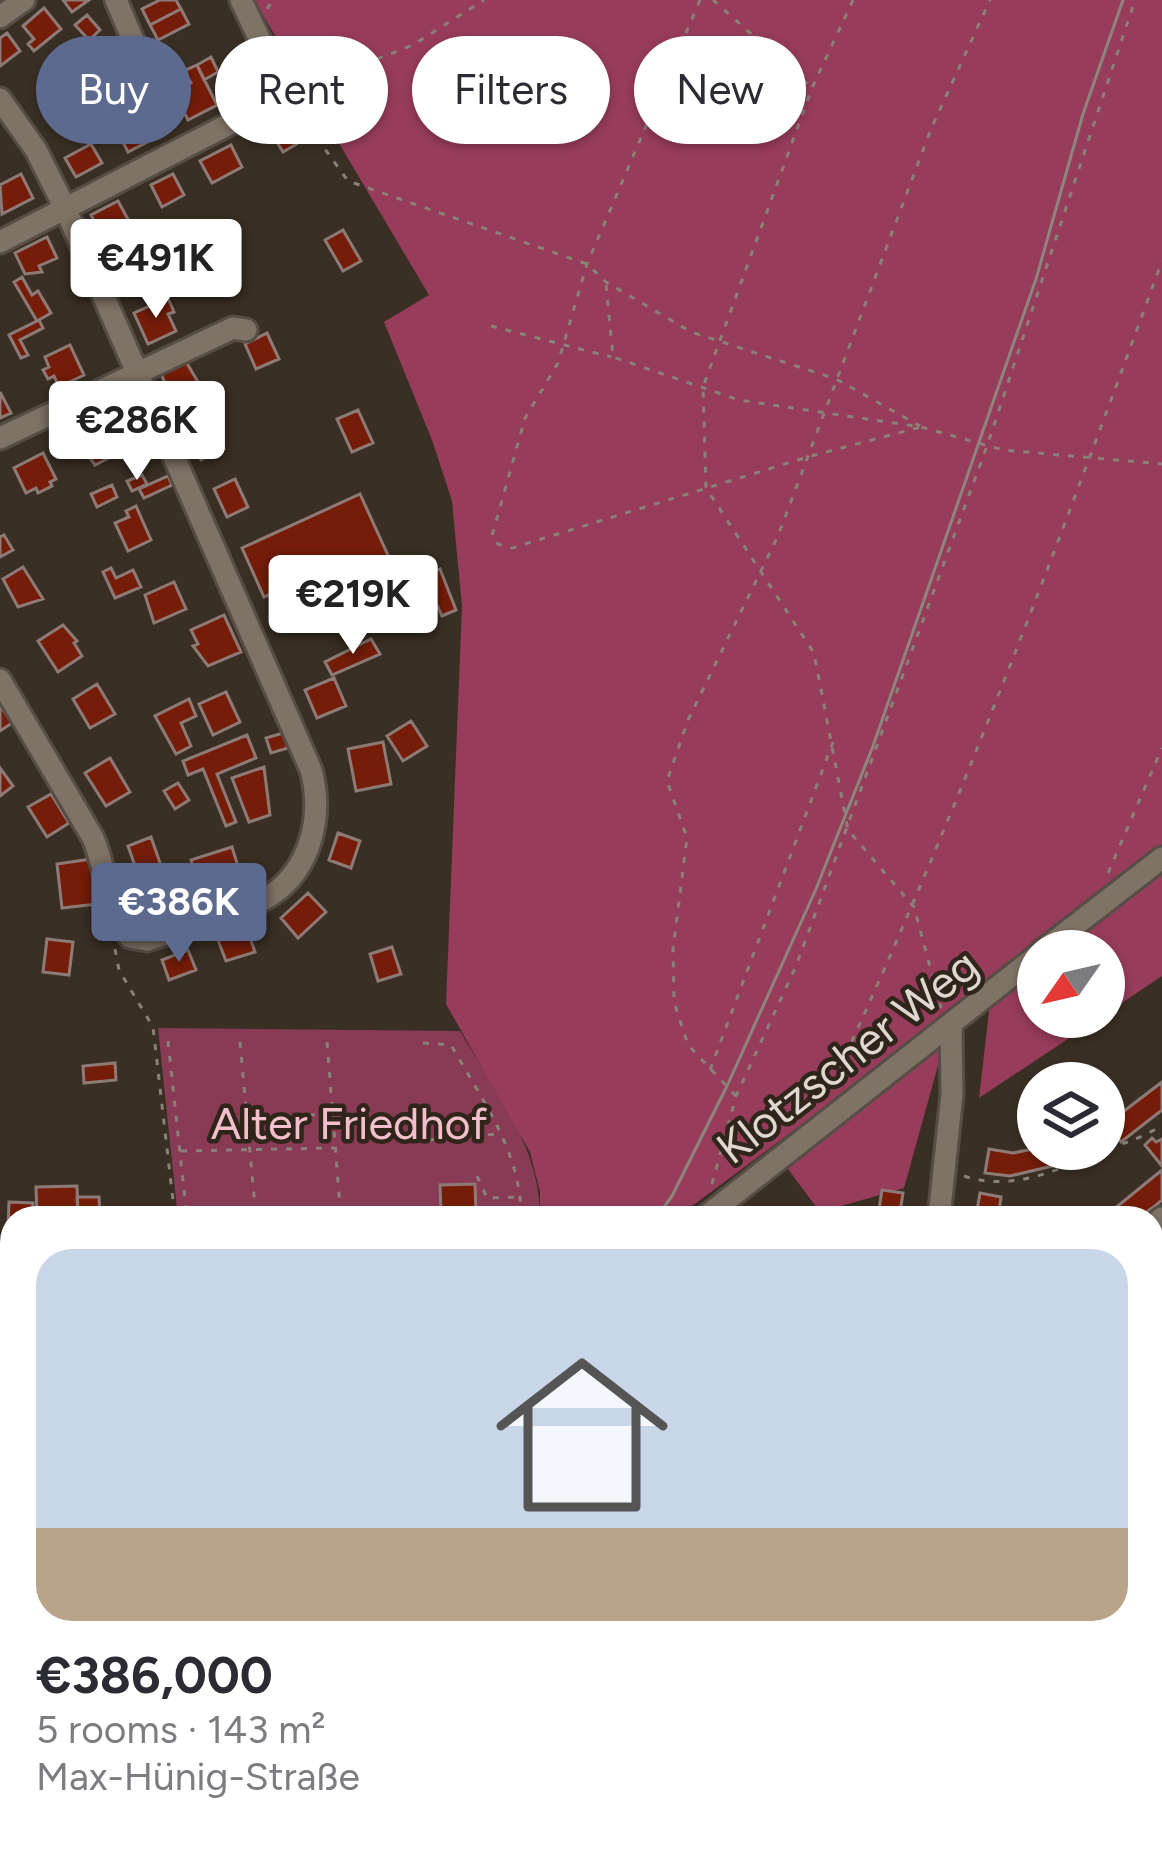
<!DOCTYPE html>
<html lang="en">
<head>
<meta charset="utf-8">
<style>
	:root { --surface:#fff; --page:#f7f7f7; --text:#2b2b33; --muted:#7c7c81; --line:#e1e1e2; --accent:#5b6a8e }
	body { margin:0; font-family:Figtree,sans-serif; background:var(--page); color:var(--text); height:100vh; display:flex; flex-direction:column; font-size:45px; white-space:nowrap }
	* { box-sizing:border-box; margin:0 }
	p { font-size:39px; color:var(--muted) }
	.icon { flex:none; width:66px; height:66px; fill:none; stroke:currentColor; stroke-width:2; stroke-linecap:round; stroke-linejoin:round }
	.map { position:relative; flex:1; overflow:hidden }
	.sheet { position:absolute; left:0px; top:1206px; width:1164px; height:660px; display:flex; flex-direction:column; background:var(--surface); border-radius:36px 36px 0 0; box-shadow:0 3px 9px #0004 }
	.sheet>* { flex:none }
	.hud { position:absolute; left:36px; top:36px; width:1092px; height:108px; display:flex; gap:24px }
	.needle { width:78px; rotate:236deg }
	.tools { position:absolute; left:1017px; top:930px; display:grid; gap:24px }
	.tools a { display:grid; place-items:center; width:108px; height:108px; border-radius:50%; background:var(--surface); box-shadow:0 3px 9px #0004; font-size:60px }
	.price { position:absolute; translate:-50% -102px; padding:0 27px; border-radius:12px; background:#fff; color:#222; font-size:39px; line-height:78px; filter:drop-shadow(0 3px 6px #0008) }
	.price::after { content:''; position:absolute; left:50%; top:72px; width:36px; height:27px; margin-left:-18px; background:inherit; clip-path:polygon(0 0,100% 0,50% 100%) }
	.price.current { background:var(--accent); color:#fff }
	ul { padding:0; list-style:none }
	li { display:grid; align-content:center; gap:24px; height:636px; padding:0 36px }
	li+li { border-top:3px solid var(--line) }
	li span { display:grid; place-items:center; height:372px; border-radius:36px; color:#555 }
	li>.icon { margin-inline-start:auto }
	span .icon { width:216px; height:216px; fill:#fffc; stroke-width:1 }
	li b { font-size:51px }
	.tag { padding:0 42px; border-radius:54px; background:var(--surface); box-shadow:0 3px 9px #0004; font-size:42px; line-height:108px }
	.tag.current { background:var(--accent); color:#fff }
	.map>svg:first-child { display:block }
</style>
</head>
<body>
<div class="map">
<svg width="1162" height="1866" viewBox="0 0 1162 1866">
	<rect width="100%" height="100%" fill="#3a2f24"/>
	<!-- green -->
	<path fill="#893b55" d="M 158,1028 L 460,1031 C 494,1089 541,1148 540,1218 L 178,1218 Z"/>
	<!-- forest -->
	<path fill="#973c5b" d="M 254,0 L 1162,0 L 1162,976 L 1104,1015 L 1104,951 L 1038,951 L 1038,1017 L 1101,1017 L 979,1098 L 990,1003 L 981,991 L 676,1218 L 540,1218 L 540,1192 L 530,1152 L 446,1004 L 462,606 L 452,501 L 432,440 L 384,322 L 429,295 Z
		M 947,1033 L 904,1188 L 820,1212 L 782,1161 Z
		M 1162,1449 L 1162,1820 L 1152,1793 L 1152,1457 Z"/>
	<!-- building -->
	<path fill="#751d09" stroke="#8e7b77" stroke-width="3" d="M 63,0 L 89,0 L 72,12 Z
		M 160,0 L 176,0 L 181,9 L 150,25 L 142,9 Z
		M 44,8 L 61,29 L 34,51 L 28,44 L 34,39 L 23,26 Z
		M 181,9 L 189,24 L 158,40 L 150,25 Z
		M 87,15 L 100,30 L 89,40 L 75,25 Z
		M 7,33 L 20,51 L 0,66 L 0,38 Z
		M 211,57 L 218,72 L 204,80 L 197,65 Z
		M 197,65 L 217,105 L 188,120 L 182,108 L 174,112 L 166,96 L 191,83 L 184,71 Z
		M 87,86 L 96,104 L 101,102 L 114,127 L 125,121 L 127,126 L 117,131 L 120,137 L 111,142 L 83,89 Z
		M 144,117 L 155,138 L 128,152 L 117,131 Z
		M 293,129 L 300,142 L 283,152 L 275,139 Z
		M 91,144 L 102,163 L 76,177 L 65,158 Z
		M 231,145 L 242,167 L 212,183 L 200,161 Z
		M 21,174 L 33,198 L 2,214 L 0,185 Z
		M 173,174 L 184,195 L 162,207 L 151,185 Z
		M 118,201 L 130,223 L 102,238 L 91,215 Z
		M 343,230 L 361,261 L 343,271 L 325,240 Z
		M 47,237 L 57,258 L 39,266 L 42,272 L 25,274 L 15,253 Z
		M 134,246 L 138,257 L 145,253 L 149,263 L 142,266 L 147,277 L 122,288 L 109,257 Z
		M 22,277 L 32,295 L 38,291 L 51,313 L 37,321 L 14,282 Z
		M 168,298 L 174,312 L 168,314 L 176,331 L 148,344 L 134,313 Z
		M 39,320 L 43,328 L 20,340 L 28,355 L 21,358 L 9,335 Z
		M 267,333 L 279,359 L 256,369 L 245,344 Z
		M 70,345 L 84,375 L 59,387 L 54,376 L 48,379 L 43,370 L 49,367 L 45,357 Z
		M 185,360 L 201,387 L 197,388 L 201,398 L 177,409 L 160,372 Z
		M 0,392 L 11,413 L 0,418 Z
		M 358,410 L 373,443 L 352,452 L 337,419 Z
		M 195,416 L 200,427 L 188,432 L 184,422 Z
		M 110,420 L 116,431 L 111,434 L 120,452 L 95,465 L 77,440 Z
		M 211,422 L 224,449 L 201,460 L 188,432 Z
		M 43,453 L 56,479 L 50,482 L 52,486 L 38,493 L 36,488 L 26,493 L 14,468 Z
		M 142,475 L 147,484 L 132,491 L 127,481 Z
		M 168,476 L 172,485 L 144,498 L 139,489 Z
		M 235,479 L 248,507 L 227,517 L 214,489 Z
		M 112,485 L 117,497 L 97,507 L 91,494 Z
		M 360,494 L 408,599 L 385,610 L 363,562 L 300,591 L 296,582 L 264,597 L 242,548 Z
		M 136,506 L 151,540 L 128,551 L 115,523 L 129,517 L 126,511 Z
		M 4,535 L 13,550 L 0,557 L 0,537 Z
		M 23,567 L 43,599 L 18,607 L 3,579 Z
		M 111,568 L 116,578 L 133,570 L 141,587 L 115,598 L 103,572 Z
		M 440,569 L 456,610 L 442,616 L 437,605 L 428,609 L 416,580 Z
		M 174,582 L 186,609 L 154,623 L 145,595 Z
		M 224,615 L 241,652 L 208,666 L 193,646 L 198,644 L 191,630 Z
		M 63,625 L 77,641 L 74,643 L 82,656 L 58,672 L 38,641 Z
		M 371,639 L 380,654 L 332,675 L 325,662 Z
		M 334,678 L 346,706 L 317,718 L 305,690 Z
		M 97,684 L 115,714 L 90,728 L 73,699 Z
		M 226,692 L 240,722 L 213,735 L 199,704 Z
		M 189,699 L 196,716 L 181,723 L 191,746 L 176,754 L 155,716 Z
		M 0,705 L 12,723 L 0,731 Z
		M 411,721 L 427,746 L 403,761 L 387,736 Z
		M 283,733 L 288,748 L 271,753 L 266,738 Z
		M 247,735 L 256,758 L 217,774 L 236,822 L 226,826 L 203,769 L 188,775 L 183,761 Z
		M 383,742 L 391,784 L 356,791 L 348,749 Z
		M 110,758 L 130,792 L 106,806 L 85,773 Z
		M 264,767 L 270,815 L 249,822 L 232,778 Z
		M 0,768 L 13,786 L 0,796 Z
		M 178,783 L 189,800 L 175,809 L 164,791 Z
		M 51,794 L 69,823 L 47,837 L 28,807 Z
		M 338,833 L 360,841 L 351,868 L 329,860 Z
		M 151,837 L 167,883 L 144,891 L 128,846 Z
		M 232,847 L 242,879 L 201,892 L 191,860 Z
		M 91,859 L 97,904 L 62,908 L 57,864 Z
		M 308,893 L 326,912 L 298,938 L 281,918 Z
		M 247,929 L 255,952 L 226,961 L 218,940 Z
		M 47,939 L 73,942 L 69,975 L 43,972 Z
		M 392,947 L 401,974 L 378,981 L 370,954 Z
		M 188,950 L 196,970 L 169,980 L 162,960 Z
		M 115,1063 L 116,1080 L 84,1083 L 83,1066 Z
		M 1162,1082 L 1162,1110 L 1121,1142 L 1107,1124 Z
		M 1152,1138 L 1156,1142 L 1162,1139 L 1162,1166 L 1145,1145 Z
		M 1038,1148 L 1071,1149 L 1074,1161 L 1010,1176 L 985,1173 L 989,1149 L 1013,1153 Z
		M 1162,1170 L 1162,1200 L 1155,1206 L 1138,1218 L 1103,1218 Z
		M 475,1184 L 476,1213 L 441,1214 L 440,1185 Z
		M 77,1186 L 78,1214 L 37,1214 L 36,1187 Z
		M 882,1190 L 903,1193 L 899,1218 L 878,1215 Z
		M 980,1193 L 1001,1197 L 998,1218 L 976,1216 Z
		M 77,1197 L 99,1197 L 100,1218 L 78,1218 Z
		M 9,1202 L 33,1203 L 32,1218 L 12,1218 L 12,1230 L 8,1229 Z
		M 12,1271 L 12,1292 L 0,1292 L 0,1272 Z
		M 12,1344 L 12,1366 L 0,1366 L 0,1345 Z
		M 1162,1346 L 1162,1372 L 1157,1375 L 1152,1368 L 1152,1354 Z
		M 0,1471 L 12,1483 L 12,1513 L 0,1501 Z
		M 4,1520 L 12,1523 L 12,1548 L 3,1569 L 0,1568 L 0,1529 Z
		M 0,1625 L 12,1628 L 12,1659 L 0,1656 Z
		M 0,1708 L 12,1709 L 12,1734 L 0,1733 Z
		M 0,1822 L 4,1822 L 9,1848 L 0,1849 Z
		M 131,1854 L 159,1854 L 160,1866 L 132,1863 Z
		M 384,1854 L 410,1854 L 411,1859 L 386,1866 Z
		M 531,1854 L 559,1854 L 545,1866 Z
		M 782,1854 L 799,1854 L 804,1856 L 800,1866 L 777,1866 Z"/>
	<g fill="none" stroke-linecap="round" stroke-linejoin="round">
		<!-- minor casing -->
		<g stroke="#564d44" stroke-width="27">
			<path id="minor" d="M 116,0 L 138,52
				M 0,17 L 24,0
				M 0,99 L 36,150 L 65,208 L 311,770 C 323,814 312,868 271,895 C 240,916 183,928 147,940 L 130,937 C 107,911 107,870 93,838 L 0,680
				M 0,242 L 286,95 L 241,0
				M 0,438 L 233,328 L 246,330
				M 1042,951 L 1162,858
				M 704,1218 L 1038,955
				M 939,1218 L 952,1094 L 951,1025
				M 1152,1226 L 1162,1218
				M 1152,1288 L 1162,1302
				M 0,1308 L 12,1307
				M 0,1592 L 12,1598
				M 0,1767 L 12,1766
				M 500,1854 L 510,1866
				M 1051,1854 L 1053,1866
				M 73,1866 L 73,1854
				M 745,1866 L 751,1854"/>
		</g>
		<!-- path -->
		<path stroke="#8a8178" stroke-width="3" stroke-dasharray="6 9" stroke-linecap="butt" d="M 700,0 L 587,264 L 558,363 L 525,418 L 492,536 L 498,544 L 512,548 L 811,456 L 921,427
			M 713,0 L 811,87
			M 853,0 L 812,88 L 703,387 L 706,488 L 814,653 L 848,830 L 914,907 L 941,1008
			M 267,9 L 273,0
			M 307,86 L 413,45 L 484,0
			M 299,113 L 348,181 L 587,264 L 606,282 L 691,332 L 836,379 L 920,426
			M 606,285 L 613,357 L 739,400 L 921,427 L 1003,450 L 1162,464
			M 491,326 L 611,357
			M 1108,873 L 1162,748
			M 115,949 L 119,970 L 153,1027 L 175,1218
			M 168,1041 L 187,1218
			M 240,1042 L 256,1218
			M 327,1042 L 340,1207
			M 423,1043 L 451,1045 C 482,1100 522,1153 521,1218
			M 710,1070 L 833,742
			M 844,1084 L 841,1065 C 962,803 1063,532 1162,261
			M 736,1096 L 688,1045 L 674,1002 L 673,949 L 687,838 L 667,781 L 688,720 L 778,536 L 931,129 L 990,0
			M 249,1118 L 330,1114
			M 334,1125 L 427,1120
			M 428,1140 L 498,1134
			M 181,1151 L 334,1148
			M 477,1176 L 487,1198 L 519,1197
			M 964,1176 C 1012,1192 1058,1170 1101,1152 C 1123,1143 1143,1138 1162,1125
			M 712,1184 L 736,1096 L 796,966 L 987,446 L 1135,0
			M 1152,1349 L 1162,1341
			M 1152,1417 L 1162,1417
			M 0,1418 L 12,1418
			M 0,1695 L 12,1695
			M 364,1854 L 369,1866
			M 706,1854 L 726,1865
			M 105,1866 L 106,1854"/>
		<!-- minor -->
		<use href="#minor" stroke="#7f7266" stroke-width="21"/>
		<!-- tram -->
		<path stroke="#8e857c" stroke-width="3" d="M 656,1218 L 672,1196 L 727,1086 L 816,889 L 873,746 L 1036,279 L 1083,114 L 1123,0
			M 94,1866 L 95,1854"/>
	</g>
	<g text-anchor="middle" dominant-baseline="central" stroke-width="9" stroke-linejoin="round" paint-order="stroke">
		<!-- street labels -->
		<g font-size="45" fill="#dfd8d1" stroke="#2f251a">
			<text transform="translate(847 1056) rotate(-38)">Klotzscher Weg</text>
		</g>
		<!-- park labels -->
		<g font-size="45" fill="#f4bfcd" stroke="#2f251a">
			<text x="349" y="1123">Alter Friedhof</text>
		</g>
	</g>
</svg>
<div class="tools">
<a><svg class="needle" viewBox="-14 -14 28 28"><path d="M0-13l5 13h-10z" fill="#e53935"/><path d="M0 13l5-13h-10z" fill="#7c7c81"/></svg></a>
<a><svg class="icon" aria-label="layers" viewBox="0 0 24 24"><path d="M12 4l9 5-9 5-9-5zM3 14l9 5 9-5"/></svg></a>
</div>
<b class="price" style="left:156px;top:321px">€491K</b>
<b class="price" style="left:137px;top:483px">€286K</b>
<b class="price" style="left:353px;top:657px">€219K</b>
<b class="price current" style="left:179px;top:965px">€386K</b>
<div class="hud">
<a class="tag current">Buy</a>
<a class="tag">Rent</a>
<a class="tag">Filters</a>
<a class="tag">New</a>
</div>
<section class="sheet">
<ul>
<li><span style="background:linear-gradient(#c9d6e8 75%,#b9a48a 0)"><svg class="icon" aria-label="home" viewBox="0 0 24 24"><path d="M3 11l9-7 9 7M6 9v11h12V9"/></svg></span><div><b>€386,000</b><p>5 rooms · 143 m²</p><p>Max-Hünig-Straße</p></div></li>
</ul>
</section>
</div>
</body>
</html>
